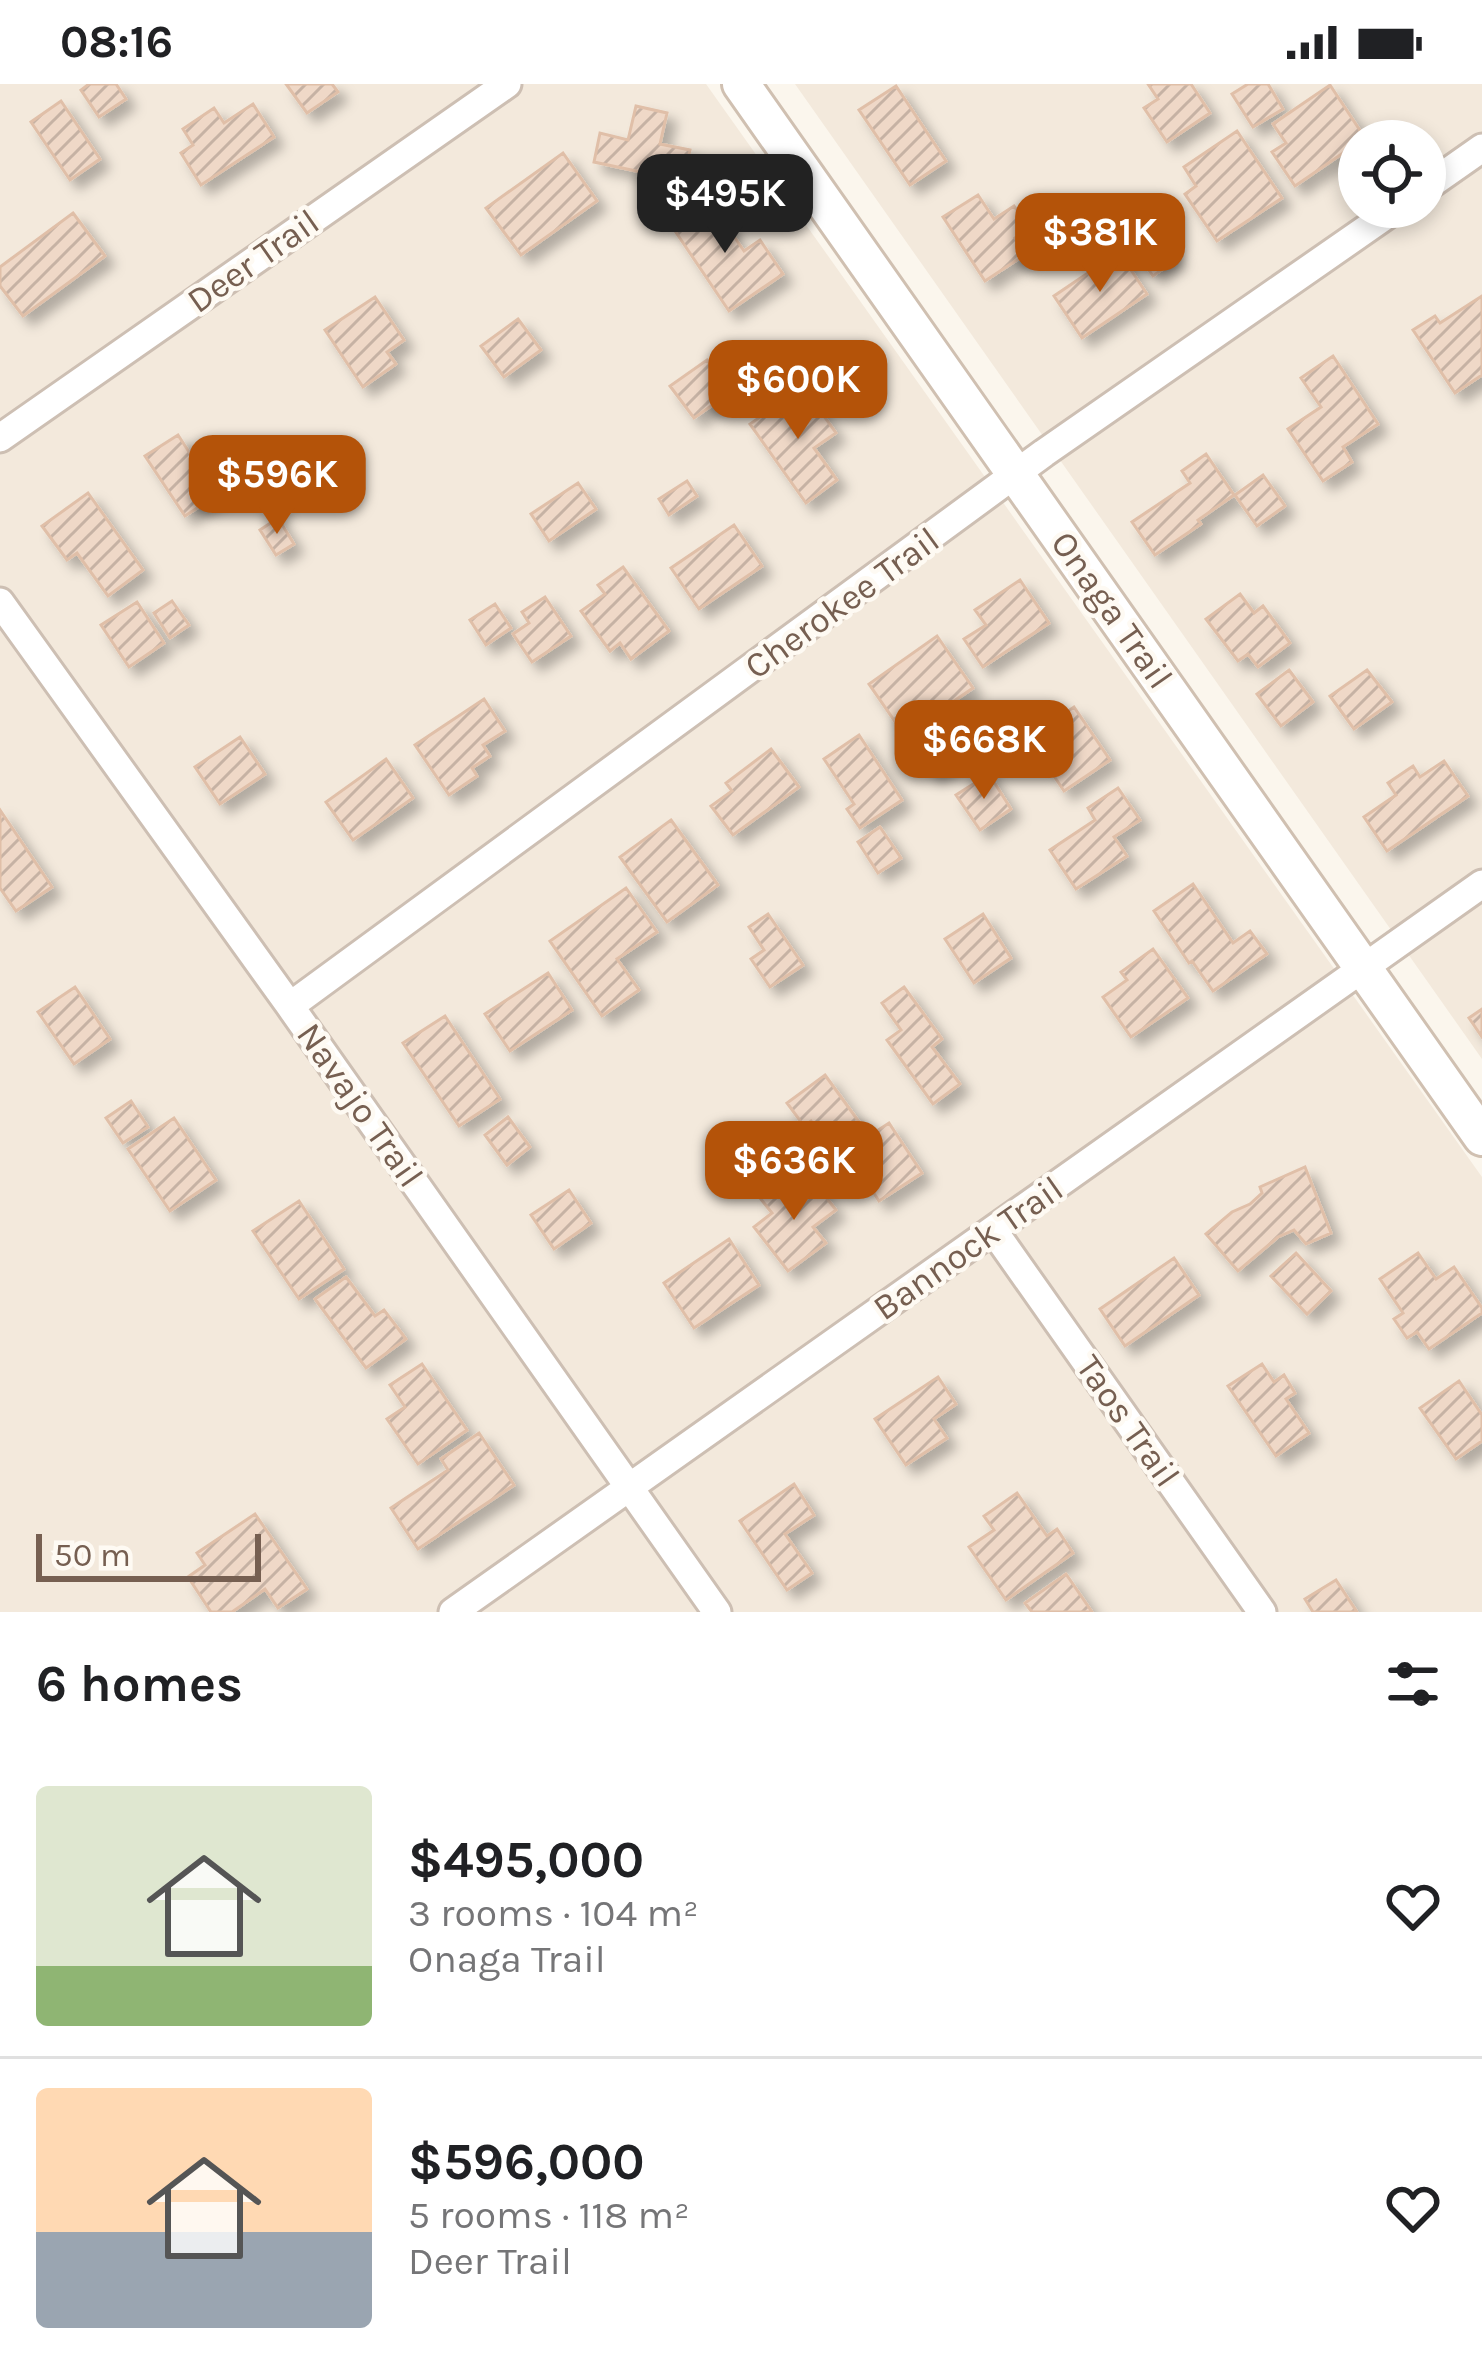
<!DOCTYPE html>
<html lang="en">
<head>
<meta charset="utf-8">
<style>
	:root { --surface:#fff; --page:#f6f6f6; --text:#202124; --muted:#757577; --line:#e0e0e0; --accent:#b45309 }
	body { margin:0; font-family:Karla,sans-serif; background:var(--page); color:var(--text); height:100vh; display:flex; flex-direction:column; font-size:45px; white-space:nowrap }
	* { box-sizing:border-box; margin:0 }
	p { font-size:39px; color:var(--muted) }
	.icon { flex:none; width:66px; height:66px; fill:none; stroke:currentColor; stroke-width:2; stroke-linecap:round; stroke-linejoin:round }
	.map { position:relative; height:1528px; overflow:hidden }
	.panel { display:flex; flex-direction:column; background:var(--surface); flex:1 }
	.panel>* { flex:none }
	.controls { position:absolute; left:1338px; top:36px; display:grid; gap:24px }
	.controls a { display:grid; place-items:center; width:108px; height:108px; border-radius:50%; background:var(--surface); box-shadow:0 6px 18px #0003; font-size:60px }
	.scale { position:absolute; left:36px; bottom:30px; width:225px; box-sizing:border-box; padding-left:12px; border:6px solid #765f51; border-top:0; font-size:33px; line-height:42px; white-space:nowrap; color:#765f51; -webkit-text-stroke:9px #fefaf3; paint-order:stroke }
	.price { position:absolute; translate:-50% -102px; padding:0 27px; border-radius:24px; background:var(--accent); color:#fff; font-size:39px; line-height:78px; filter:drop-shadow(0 3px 6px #0008) }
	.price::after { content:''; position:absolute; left:50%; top:72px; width:36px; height:27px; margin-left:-18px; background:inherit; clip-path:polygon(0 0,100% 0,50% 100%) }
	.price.current { background:#222; color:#fff }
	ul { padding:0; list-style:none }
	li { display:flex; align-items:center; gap:36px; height:300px; padding:0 36px }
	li+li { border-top:3px solid var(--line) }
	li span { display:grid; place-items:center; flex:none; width:336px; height:240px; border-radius:12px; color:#555 }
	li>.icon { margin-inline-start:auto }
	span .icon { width:144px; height:144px; fill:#fffc; stroke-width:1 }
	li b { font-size:51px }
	h2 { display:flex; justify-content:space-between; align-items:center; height:144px; padding:0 36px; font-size:51px }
	.status { display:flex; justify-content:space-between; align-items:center; height:84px; padding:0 60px; background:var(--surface); direction:ltr }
	.status svg { height:33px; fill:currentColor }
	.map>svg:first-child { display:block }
</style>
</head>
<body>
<div class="status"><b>08:16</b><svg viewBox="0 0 49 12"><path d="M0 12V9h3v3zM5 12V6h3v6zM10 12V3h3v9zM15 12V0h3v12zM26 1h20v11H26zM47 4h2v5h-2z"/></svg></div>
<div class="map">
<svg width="1482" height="1528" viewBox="0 0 1482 1528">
	<defs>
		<pattern id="building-hatch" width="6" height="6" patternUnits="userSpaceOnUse" patternTransform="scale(3)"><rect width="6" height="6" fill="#efd8c7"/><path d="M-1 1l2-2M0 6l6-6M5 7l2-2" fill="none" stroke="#c6b2a4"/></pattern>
		<filter id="shadow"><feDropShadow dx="9" dy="9" stdDeviation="6" flood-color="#0004"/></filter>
	</defs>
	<rect width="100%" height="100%" fill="#fbf6ed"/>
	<!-- residential -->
	<path fill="#f3e9dc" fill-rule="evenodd" d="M 0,0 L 706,0 L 1482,1093 L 1482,1528 L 0,1528 Z
		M 795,0 L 1482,0 L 1482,975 ZM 1359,57 L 1425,57 L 1425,123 L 1359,123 Z"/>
	<!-- building -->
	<path fill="url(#building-hatch)" stroke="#e0bfa8" stroke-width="3" filter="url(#shadow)" d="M 89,0 L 116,0 L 126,15 L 99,33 L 81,6 Z
		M 286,0 L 332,0 L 338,8 L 307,29 Z
		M 1148,0 L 1191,0 L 1210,29 L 1167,58 L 1144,24 L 1158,15 Z
		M 1248,0 L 1268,0 L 1283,25 L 1253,43 L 1232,10 Z
		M 1330,1 L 1365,54 L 1295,102 L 1272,68 L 1286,59 L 1273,40 Z
		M 896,2 L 946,77 L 910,101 L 859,26 Z
		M 61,17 L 100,75 L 70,96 L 31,38 Z
		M 253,20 L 274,53 L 201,101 L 181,69 L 193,61 L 183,45 L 214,24 L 224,39 Z
		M 636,22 L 667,29 L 660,60 L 690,66 L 683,97 L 594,78 L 600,49 L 628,56 Z
		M 1237,47 L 1282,114 L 1217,157 L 1185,110 L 1196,102 L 1184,83 Z
		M 563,69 L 597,117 L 521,171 L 486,124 Z
		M 978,111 L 994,135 L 1014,122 L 1030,145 L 1015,154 L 1026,170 L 985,197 L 943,133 Z
		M 709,116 L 744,167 L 760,156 L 783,190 L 729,227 L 671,141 Z
		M 73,129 L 105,172 L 23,232 L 0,202 L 0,183 Z
		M 1159,149 L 1177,175 L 1153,192 L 1134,165 Z
		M 1119,168 L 1147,210 L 1082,254 L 1054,212 Z
		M 1482,212 L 1482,291 L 1455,309 L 1413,246 L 1435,232 L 1440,239 Z
		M 375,213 L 404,256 L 387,268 L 396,280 L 363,303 L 325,246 Z
		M 518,235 L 541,266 L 504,293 L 481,262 Z
		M 1333,272 L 1378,340 L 1343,363 L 1352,378 L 1323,397 L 1288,345 L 1321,323 L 1301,294 Z
		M 707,276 L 731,308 L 694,334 L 670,302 Z
		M 803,303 L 836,349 L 814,364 L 837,396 L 806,419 L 750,340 Z
		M 178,351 L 217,411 L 185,432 L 145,372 Z
		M 1206,370 L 1234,411 L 1198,436 L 1201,440 L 1155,471 L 1132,438 L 1190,399 L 1182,387 Z
		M 1263,391 L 1285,422 L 1257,442 L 1235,411 Z
		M 687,397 L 697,412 L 669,431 L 659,415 Z
		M 578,399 L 596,425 L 549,457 L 531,430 Z
		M 88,409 L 143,486 L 108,512 L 77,469 L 67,476 L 42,442 Z
		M 278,434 L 294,460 L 276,471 L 260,446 Z
		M 734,441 L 762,482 L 699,525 L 671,484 Z
		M 623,483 L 669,547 L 631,575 L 620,559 L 610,567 L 581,527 L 605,510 L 598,501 Z
		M 1020,496 L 1049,539 L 983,583 L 964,555 L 986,541 L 975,526 Z
		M 1240,510 L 1254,529 L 1263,522 L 1290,559 L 1258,583 L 1248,570 L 1238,577 L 1206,535 Z
		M 545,513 L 571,552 L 532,578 L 513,550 L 529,539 L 522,528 Z
		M 172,517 L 189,541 L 170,554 L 154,529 Z
		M 137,518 L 164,559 L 129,583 L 101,541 Z
		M 495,520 L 511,544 L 486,561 L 470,536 Z
		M 937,552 L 973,604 L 941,626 L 957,649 L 949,655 L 961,671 L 932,691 L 869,600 Z
		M 1289,586 L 1313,618 L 1281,642 L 1257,610 Z
		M 1367,586 L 1392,618 L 1354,645 L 1330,612 Z
		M 484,615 L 505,647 L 483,661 L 490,672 L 472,684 L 477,692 L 449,711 L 415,661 Z
		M 1074,623 L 1110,676 L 1064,707 L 1046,680 L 1058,673 L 1040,646 Z
		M 859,651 L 902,716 L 860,744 L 847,725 L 854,720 L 824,675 Z
		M 240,653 L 265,690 L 220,720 L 195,683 Z
		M 771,665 L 799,703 L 733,751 L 711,722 L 732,707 L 726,699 Z
		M 386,675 L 413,714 L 353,756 L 326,718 Z
		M 1444,677 L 1468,712 L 1387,767 L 1364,733 L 1396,711 L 1388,699 L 1413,682 L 1420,693 Z
		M 989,690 L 1011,725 L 980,746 L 956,711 Z
		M 1118,704 L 1140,736 L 1114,753 L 1127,772 L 1076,805 L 1050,766 L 1095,736 L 1088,724 Z
		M 0,726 L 52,803 L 16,827 L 0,804 Z
		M 671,736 L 718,801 L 667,838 L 620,773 Z
		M 880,743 L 901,774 L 878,789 L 858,758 Z
		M 1193,800 L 1233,859 L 1250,847 L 1267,870 L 1213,907 L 1192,877 L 1189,879 L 1154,827 Z
		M 626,804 L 657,848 L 617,875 L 639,906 L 602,932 L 550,857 Z
		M 768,830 L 803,881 L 770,903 L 751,875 L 764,866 L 749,843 Z
		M 983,830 L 1011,874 L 974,899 L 945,855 Z
		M 1153,865 L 1188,914 L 1131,953 L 1103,913 L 1127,896 L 1121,888 Z
		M 548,889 L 572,926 L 510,967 L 485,930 Z
		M 75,903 L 110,955 L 74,980 L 38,928 Z
		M 904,903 L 942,955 L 932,963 L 960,1000 L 933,1020 L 887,956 L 901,946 L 882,919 Z
		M 1482,925 L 1482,953 L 1469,934 Z
		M 445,932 L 500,1015 L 459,1042 L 403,959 Z
		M 825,991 L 862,1042 L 831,1064 L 811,1037 L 804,1042 L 787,1019 Z
		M 131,1017 L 148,1043 L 123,1059 L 106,1034 Z
		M 508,1033 L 530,1063 L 507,1081 L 485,1051 Z
		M 174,1034 L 216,1096 L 170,1127 L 128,1065 Z
		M 889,1039 L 922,1089 L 879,1117 L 846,1067 Z
		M 1305,1083 L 1331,1149 L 1306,1160 L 1294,1146 L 1278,1153 L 1238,1187 L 1206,1150 L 1232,1128 L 1250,1120 L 1262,1109 L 1260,1103 Z
		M 814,1098 L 836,1126 L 813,1143 L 826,1159 L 788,1187 L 754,1143 L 772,1129 L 760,1114 L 780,1099 L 791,1115 Z
		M 569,1106 L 591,1139 L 554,1165 L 531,1131 Z
		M 299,1117 L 344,1185 L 299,1215 L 253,1147 Z
		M 729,1155 L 759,1201 L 694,1244 L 664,1199 Z
		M 1296,1169 L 1331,1207 L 1307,1230 L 1271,1192 Z
		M 1418,1169 L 1436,1195 L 1454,1183 L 1482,1224 L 1482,1229 L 1429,1265 L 1417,1248 L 1407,1254 L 1394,1235 L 1403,1229 L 1380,1195 Z
		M 1174,1174 L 1199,1211 L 1125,1262 L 1100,1225 Z
		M 346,1193 L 375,1232 L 384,1226 L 406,1255 L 366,1284 L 315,1215 Z
		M 422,1280 L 467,1346 L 418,1380 L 387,1335 L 405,1323 L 390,1301 Z
		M 1262,1280 L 1274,1298 L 1284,1291 L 1295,1309 L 1286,1315 L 1309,1349 L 1276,1372 L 1228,1302 Z
		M 938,1293 L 956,1320 L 934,1335 L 947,1354 L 906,1381 L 875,1335 Z
		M 1459,1297 L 1482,1331 L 1482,1357 L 1456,1375 L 1420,1324 Z
		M 479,1349 L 514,1401 L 418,1465 L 391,1424 L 448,1386 L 441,1375 Z
		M 794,1400 L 814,1431 L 785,1450 L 812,1489 L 787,1506 L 740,1437 Z
		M 1017,1409 L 1047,1452 L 1057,1445 L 1073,1469 L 1006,1516 L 969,1463 L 994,1446 L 984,1432 Z
		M 255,1430 L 307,1505 L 278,1524 L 265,1505 L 232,1528 L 211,1528 L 188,1493 L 205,1481 L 197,1469 Z
		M 1066,1490 L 1092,1528 L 1032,1528 L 1025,1519 Z
		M 1336,1496 L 1357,1528 L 1313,1528 L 1305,1515 Z"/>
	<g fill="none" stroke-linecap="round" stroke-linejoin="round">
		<!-- street casing -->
		<g stroke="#cdbfb3" stroke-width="33">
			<path id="street" d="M 1425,104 L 1482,64
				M 0,354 L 507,0
				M 0,518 L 290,922 L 717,1528
				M 290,922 L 1044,369 L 1398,123
				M 993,1146 L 1262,1528
				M 453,1528 L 1482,800"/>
		</g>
		<!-- secondary casing -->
		<g stroke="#d0c0b1" stroke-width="42">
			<path id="secondary" d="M 741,0 L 1482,1053"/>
		</g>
		<!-- street -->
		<use href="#street" stroke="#fff" stroke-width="27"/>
		<!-- secondary -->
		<use href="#secondary" stroke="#fff" stroke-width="36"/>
	</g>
	<g text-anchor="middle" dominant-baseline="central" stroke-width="9" stroke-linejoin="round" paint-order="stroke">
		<!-- street labels -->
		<g font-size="36" fill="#765f51" stroke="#fefaf3">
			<text transform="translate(253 177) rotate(-35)">Deer Trail</text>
			<text transform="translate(842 519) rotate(-36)">Cherokee Trail</text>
			<text transform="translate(1112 526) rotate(55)">Onaga Trail</text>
			<text transform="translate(360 1021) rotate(55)">Navajo Trail</text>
			<text transform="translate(968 1164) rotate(-35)">Bannock Trail</text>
			<text transform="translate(1128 1337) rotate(55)">Taos Trail</text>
		</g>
	</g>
</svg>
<div class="controls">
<a><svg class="icon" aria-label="locate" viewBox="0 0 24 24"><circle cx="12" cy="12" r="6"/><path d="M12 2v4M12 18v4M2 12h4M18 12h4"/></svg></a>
</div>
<div class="scale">50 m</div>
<b class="price current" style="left:725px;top:172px">$495K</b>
<b class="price" style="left:1100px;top:211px">$381K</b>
<b class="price" style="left:798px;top:358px">$600K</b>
<b class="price" style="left:277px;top:453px">$596K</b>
<b class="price" style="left:984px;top:718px">$668K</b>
<b class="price" style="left:794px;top:1139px">$636K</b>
</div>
<section class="panel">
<h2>6 homes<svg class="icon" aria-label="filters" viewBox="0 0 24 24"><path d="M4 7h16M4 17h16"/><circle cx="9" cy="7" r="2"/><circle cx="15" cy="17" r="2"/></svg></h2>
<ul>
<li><span style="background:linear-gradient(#dfe7d0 75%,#8fb573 0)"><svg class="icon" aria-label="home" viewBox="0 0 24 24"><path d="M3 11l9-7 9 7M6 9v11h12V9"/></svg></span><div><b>$495,000</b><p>3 rooms · 104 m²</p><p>Onaga Trail</p></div><svg class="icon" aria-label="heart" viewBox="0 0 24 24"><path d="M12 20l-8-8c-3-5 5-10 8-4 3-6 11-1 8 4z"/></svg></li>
<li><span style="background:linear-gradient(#ffd9b3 60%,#9aa5b1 0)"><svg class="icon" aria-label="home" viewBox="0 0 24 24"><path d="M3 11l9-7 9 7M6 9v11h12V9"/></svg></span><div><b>$596,000</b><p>5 rooms · 118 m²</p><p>Deer Trail</p></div><svg class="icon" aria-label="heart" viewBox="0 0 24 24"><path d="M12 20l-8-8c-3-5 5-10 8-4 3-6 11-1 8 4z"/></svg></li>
</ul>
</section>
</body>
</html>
